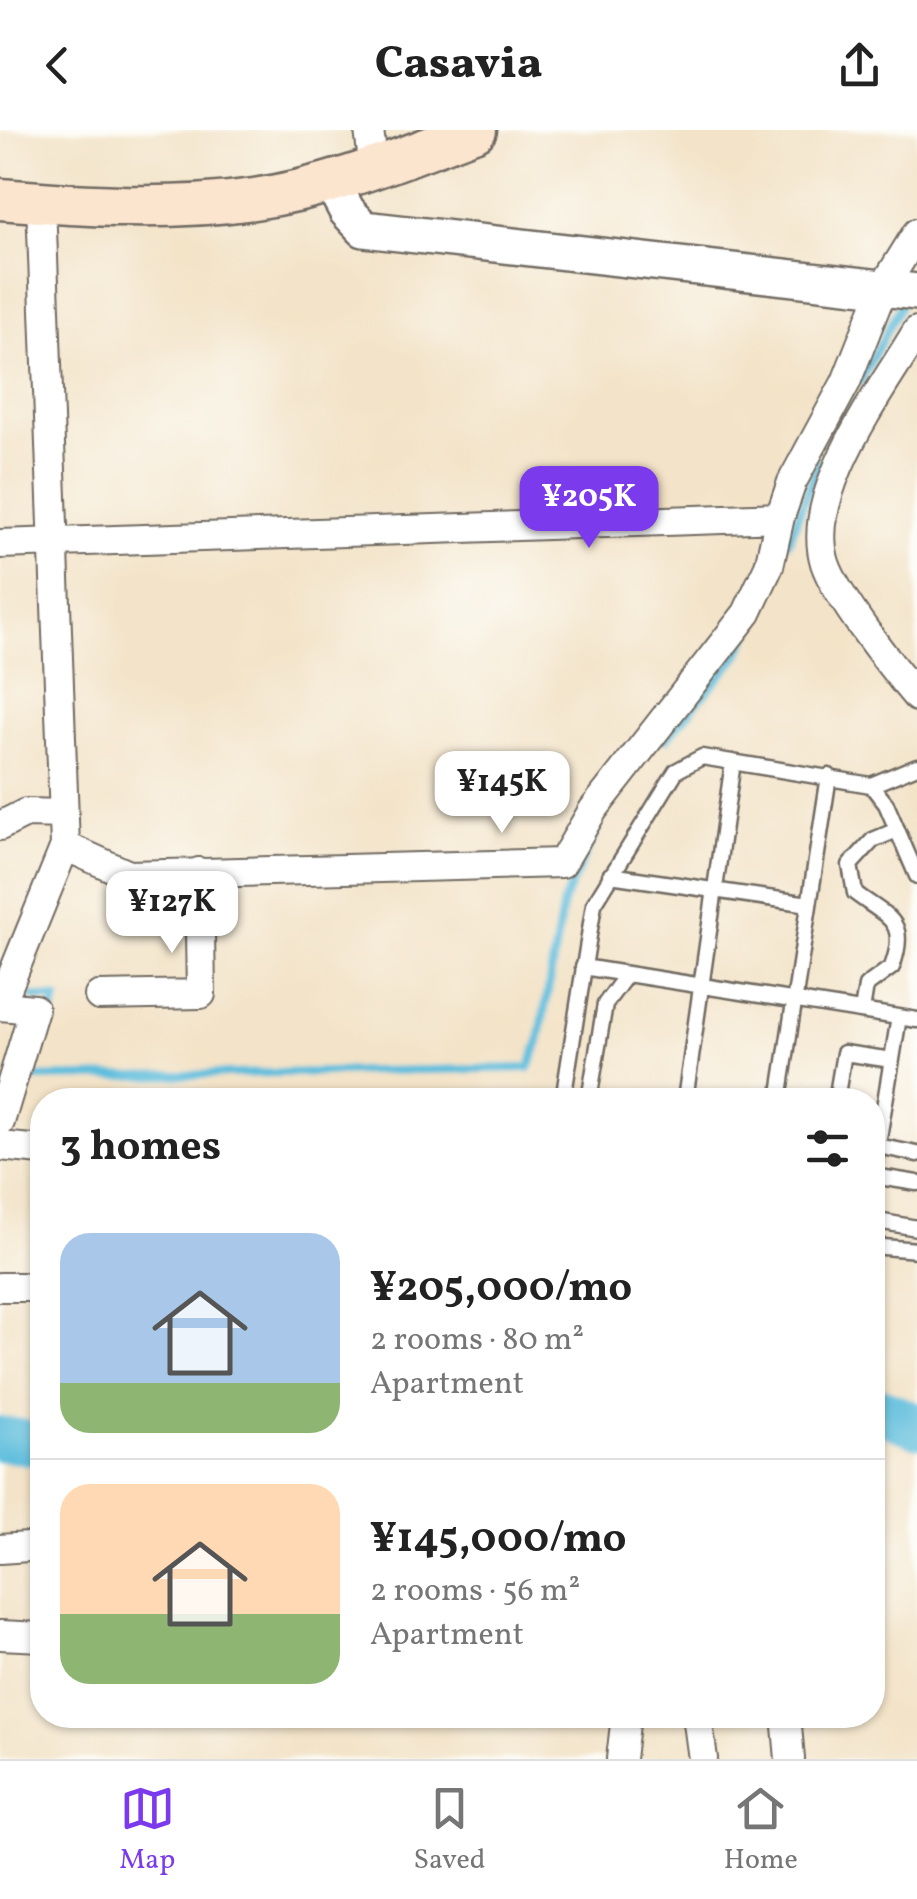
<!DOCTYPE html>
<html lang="en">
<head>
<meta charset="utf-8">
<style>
	:root { --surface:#fff; --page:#f6f6f6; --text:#222; --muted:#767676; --line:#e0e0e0; --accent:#7c3aed }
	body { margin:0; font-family:Vollkorn,serif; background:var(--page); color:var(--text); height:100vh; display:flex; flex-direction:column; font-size:38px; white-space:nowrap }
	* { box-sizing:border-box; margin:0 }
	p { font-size:32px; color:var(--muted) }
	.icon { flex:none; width:55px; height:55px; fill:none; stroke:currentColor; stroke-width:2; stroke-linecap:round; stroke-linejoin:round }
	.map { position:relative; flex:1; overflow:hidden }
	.side { position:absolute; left:30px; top:958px; width:855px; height:640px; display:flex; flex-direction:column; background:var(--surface); border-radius:40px; box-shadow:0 2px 8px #0004 }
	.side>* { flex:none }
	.price { position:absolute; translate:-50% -85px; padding:0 22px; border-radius:20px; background:#fff; color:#222; font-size:32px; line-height:65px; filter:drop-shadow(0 2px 5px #0008) }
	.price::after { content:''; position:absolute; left:50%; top:60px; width:30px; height:22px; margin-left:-15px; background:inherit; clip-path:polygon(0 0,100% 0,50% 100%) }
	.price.on { background:var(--accent); color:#fff }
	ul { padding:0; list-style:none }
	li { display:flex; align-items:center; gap:30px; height:250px; padding:0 30px }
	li+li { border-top:2px solid var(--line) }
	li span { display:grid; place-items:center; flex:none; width:280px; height:200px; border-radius:30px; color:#555 }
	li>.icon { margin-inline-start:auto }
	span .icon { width:120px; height:120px; fill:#fffc; stroke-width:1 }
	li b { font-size:42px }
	h2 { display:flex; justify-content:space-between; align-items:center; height:120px; padding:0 30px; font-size:42px }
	header { display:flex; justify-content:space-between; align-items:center; height:130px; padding:0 30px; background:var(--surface); font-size:45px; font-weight:800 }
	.tabs { display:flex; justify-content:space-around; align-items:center; height:140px; border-top:2px solid var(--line); background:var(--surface); font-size:28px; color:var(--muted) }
	.tabs a { display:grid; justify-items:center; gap:5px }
	.tabs .on { color:var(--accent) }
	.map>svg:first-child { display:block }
</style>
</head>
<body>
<header><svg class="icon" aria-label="back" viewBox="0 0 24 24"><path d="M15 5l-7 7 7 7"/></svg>Casavia<svg class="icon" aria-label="share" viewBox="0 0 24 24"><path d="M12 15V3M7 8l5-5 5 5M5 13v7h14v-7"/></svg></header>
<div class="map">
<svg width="917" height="1629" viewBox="0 0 917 1629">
	<rect width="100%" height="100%" fill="#fdfcf7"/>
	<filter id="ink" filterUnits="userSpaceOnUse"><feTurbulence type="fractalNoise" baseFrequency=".01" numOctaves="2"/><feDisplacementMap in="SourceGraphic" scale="20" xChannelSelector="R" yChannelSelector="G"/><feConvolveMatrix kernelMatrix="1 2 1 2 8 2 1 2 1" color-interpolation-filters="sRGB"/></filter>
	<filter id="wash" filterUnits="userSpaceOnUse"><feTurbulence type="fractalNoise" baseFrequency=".0048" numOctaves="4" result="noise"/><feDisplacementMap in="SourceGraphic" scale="40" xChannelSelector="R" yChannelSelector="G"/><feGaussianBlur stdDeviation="2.25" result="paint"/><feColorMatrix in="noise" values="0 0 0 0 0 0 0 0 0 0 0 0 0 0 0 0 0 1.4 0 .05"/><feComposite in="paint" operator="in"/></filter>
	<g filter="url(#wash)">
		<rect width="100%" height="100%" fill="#f3e3c8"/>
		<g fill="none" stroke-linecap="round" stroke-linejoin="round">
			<!-- stream -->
			<path stroke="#5fbedd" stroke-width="8" d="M 860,252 L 902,172
				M 788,412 L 819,331
				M 666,609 L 738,526 L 754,493
				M 34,867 L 57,869 L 30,948 L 529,938 L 539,912 L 563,773 L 597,699"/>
			<!-- river -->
			<path stroke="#5fbedd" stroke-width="45" d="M 872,1277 L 917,1296
				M 0,1309 L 42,1314"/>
		</g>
	</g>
	<g filter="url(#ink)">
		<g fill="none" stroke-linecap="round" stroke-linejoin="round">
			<!-- service casing -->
			<g stroke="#716b62" stroke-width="19">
				<path id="service" d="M 871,655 L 917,636
					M 610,745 L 809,774
					M 583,837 L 917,890
					M 862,881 L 866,856 L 892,837 C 909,790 888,788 855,763 L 850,735 L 873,710 L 897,700
					M 563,970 L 594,774 L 676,641 L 702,627 L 871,655 L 886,674 L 917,746
					M 589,970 L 605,874 L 627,844
					M 685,970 L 733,632
					M 779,970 L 829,646
					M 836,970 L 844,923 L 892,930
					M 878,1016 L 917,1024
					M 873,1046 L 917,1053
					M 872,1050 L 899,887
					M 872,1090 L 917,1098
					M 872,1116 L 917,1120"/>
			</g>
			<!-- minor casing -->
			<g stroke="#716b62" stroke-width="32">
				<path id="minor" d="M 369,0 L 374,39
					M 917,201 C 882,261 803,362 825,433 C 835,465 894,540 917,567
					M 0,414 L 780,387 L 792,352 L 846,252 L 883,158 L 917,103
					M 0,696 L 26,683 L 63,684
					M 65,716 L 129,745 L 562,733 L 593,680 L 747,483 L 769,436 L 780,387
					M 99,866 L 201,864 L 199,742
					M 0,992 L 34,879 L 0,876 L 65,716 L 41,73
					M 0,1016 L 42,1020
					M 0,1157 L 42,1157
					M 0,1419 L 42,1416
					M 0,1505 L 42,1507
					M 697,1585 L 703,1629
					M 786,1585 L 790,1629
					M 621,1629 L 626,1585"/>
			</g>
			<!-- tertiary casing -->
			<g stroke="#716b62" stroke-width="40">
				<path id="tertiary" d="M 331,51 L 347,81 L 364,99 L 917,162"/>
			</g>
			<!-- secondary casing -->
			<g stroke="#716b62" stroke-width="45">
				<path id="secondary" d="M 0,69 C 85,76 170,81 254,69 C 331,58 404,27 476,0"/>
			</g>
			<!-- service -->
			<use href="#service" stroke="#fff" stroke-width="14"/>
			<!-- minor -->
			<use href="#minor" stroke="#fff" stroke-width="28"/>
			<!-- tertiary -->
			<use href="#tertiary" stroke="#fff" stroke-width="35"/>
			<!-- secondary -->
			<use href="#secondary" stroke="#fce5cf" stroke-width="40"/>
		</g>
	</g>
</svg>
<b class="price on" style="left:589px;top:421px">¥205K</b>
<b class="price" style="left:502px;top:706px">¥145K</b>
<b class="price" style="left:172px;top:826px">¥127K</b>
<section class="side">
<h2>3 homes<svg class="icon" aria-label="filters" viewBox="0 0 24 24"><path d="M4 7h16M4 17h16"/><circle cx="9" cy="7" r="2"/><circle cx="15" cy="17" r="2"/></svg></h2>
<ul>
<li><span style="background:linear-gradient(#a9c7e8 75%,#8fb573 0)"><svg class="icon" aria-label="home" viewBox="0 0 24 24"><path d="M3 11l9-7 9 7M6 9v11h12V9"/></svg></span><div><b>¥205,000/mo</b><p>2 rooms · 80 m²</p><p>Apartment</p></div></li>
<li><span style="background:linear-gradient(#ffd9b3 65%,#8fb573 0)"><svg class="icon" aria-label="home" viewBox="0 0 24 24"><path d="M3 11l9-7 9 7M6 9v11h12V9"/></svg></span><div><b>¥145,000/mo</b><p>2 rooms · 56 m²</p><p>Apartment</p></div></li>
</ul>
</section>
</div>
<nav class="tabs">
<a class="on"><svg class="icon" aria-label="map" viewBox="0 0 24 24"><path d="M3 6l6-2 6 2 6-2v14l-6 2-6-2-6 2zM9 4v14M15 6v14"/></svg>Map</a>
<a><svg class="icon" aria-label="saved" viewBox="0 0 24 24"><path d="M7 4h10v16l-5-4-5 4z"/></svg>Saved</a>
<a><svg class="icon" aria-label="home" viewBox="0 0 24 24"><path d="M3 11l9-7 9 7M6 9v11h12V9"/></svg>Home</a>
</nav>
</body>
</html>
